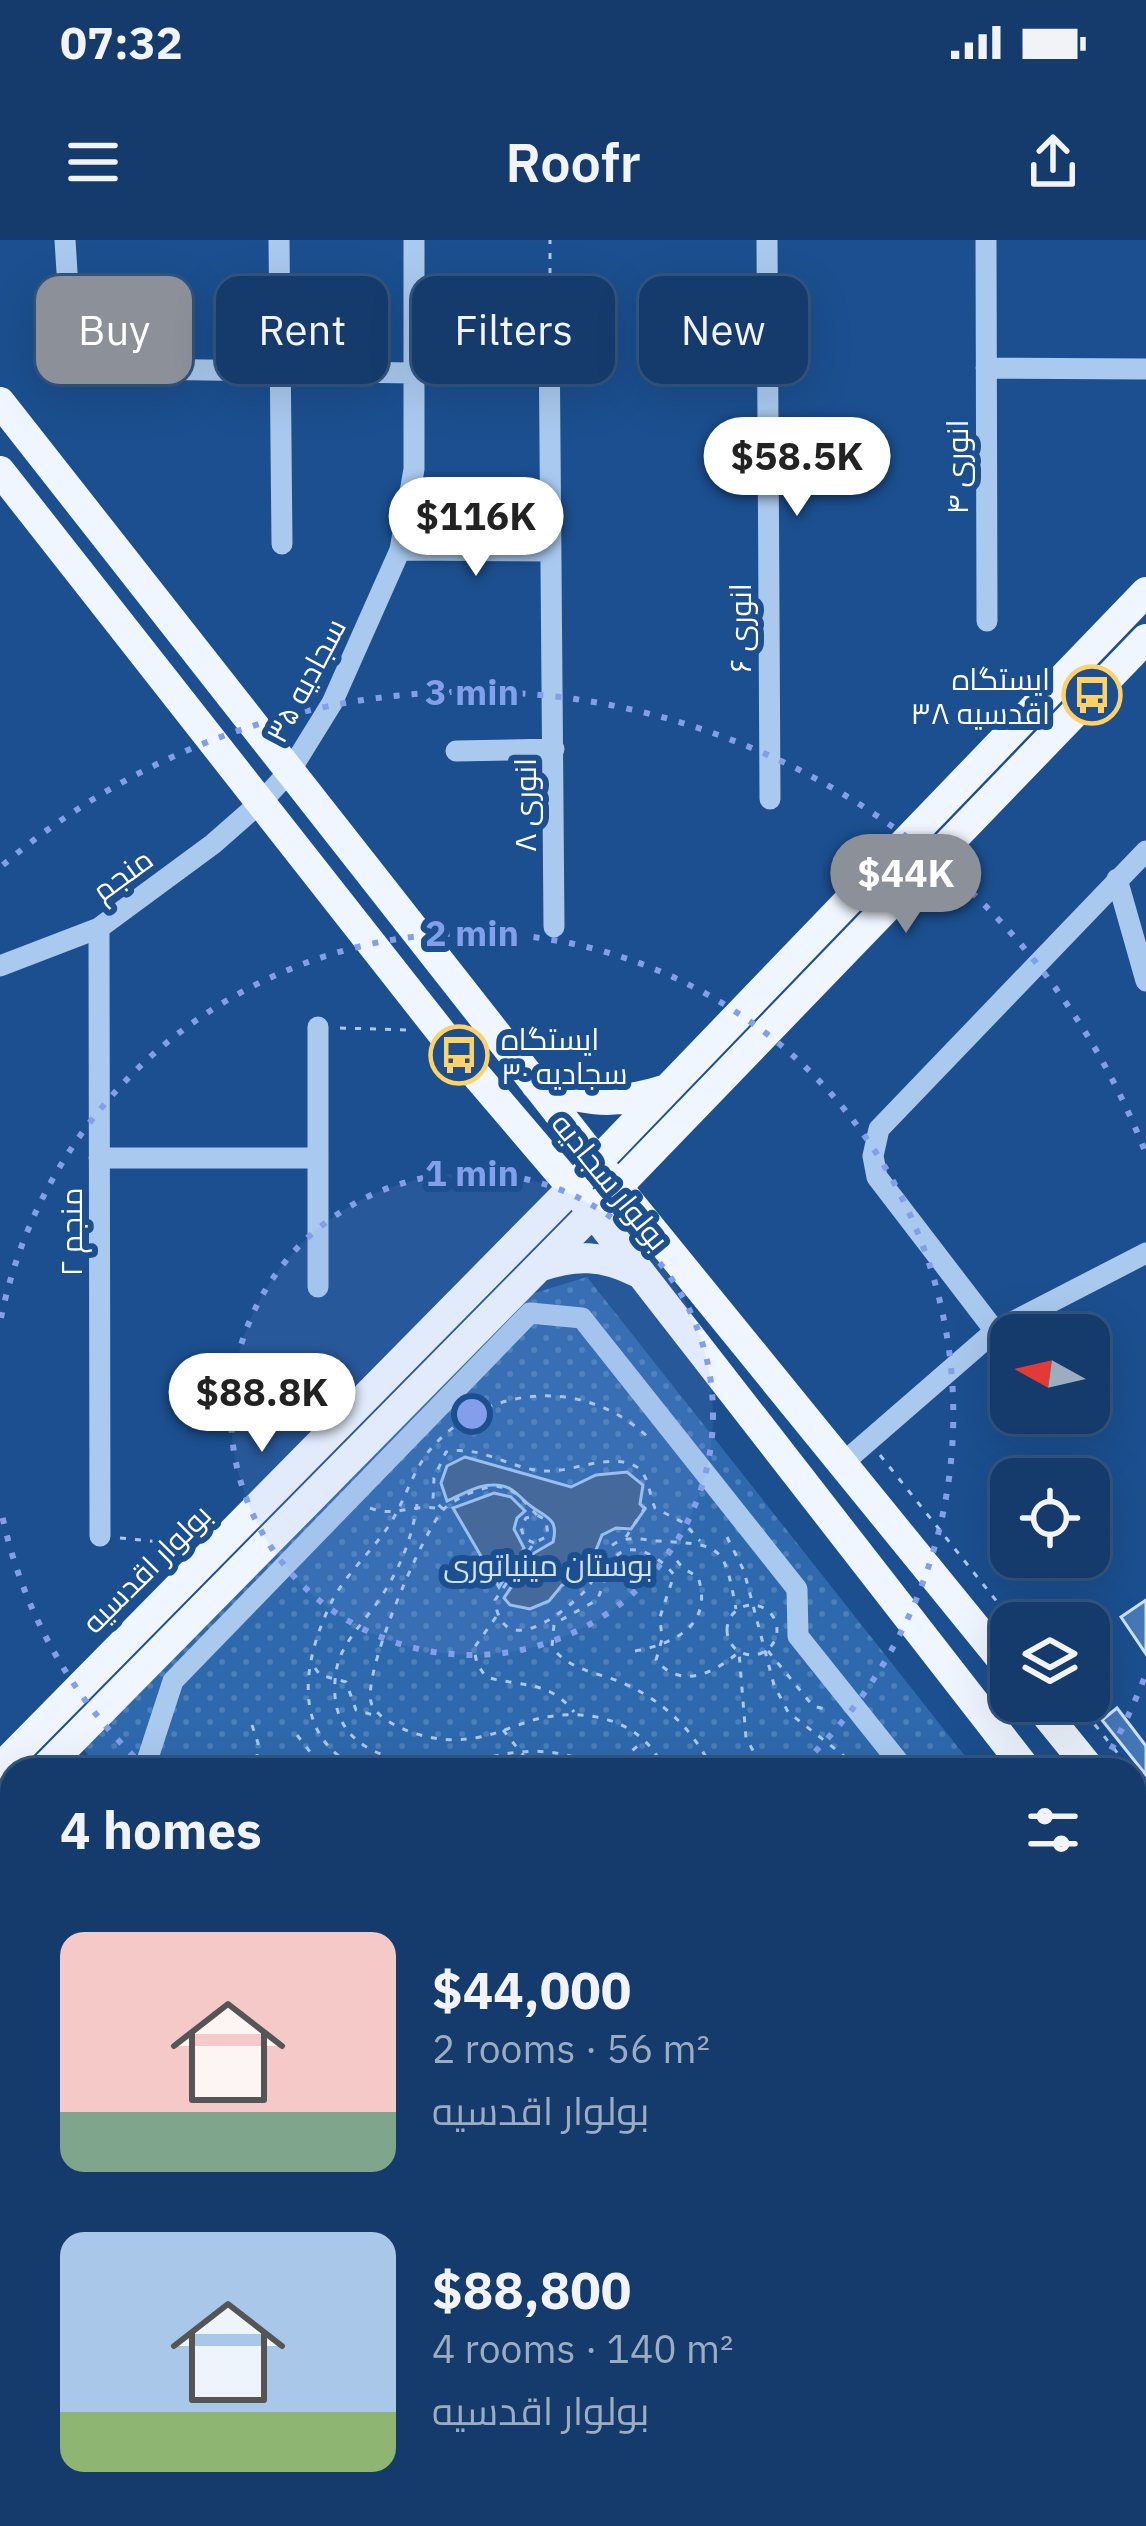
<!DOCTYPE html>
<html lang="en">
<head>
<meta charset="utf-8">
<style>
	:root { --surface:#143b6b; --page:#1d4271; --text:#f1f3f6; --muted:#9dadc1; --line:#33557e; --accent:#8c9099 }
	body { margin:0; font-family:"IBM Plex Sans",Cairo,sans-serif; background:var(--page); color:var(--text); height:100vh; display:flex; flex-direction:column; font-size:45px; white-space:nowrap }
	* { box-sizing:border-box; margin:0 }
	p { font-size:39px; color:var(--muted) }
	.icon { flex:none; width:66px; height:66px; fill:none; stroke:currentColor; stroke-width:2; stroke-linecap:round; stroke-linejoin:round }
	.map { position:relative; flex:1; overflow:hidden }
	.details { position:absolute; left:0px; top:1518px; width:1146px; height:768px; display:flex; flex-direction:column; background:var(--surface); border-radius:36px 36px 0 0; box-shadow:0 12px 48px #0002,0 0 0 3px var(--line) }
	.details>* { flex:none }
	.guide { position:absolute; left:36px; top:36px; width:1074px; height:108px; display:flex; gap:24px }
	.needle { width:78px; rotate:278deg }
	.buttons { position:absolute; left:990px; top:1074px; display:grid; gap:24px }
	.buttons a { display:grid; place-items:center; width:120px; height:120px; border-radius:24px; background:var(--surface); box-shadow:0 12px 48px #0002,0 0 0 3px var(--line); font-size:60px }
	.price { position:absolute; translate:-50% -102px; padding:0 27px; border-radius:42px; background:#fff; color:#222; font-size:39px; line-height:78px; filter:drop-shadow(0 3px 6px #0008) }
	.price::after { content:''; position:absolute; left:50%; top:72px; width:36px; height:27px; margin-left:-18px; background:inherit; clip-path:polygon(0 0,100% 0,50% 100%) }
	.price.current { background:var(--accent); color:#fff }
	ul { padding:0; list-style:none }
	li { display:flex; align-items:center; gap:36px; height:300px; padding:0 60px }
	li span { display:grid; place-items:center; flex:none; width:336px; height:240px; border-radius:24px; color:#555 }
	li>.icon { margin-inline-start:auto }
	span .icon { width:144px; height:144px; fill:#fffc; stroke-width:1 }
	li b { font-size:51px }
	h2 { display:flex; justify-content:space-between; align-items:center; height:144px; padding:0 60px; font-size:51px }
	.chip { padding:0 42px; border-radius:24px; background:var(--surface); box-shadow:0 12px 48px #0002,0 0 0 3px var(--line); font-size:42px; line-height:108px }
	.chip.current { background:var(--accent); color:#fff }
	.status { display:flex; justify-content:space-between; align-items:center; height:84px; padding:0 60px; background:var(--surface); direction:ltr }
	.status svg { height:33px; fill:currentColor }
	header { display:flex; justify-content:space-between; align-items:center; height:156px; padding:0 60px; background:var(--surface); font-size:54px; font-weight:600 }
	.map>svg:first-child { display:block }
</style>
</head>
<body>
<div class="status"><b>07:32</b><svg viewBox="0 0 49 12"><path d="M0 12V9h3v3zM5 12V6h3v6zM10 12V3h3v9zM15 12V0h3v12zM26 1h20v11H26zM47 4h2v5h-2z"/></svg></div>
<header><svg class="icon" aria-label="menu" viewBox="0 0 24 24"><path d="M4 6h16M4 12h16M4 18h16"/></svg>Roofr<svg class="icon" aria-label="share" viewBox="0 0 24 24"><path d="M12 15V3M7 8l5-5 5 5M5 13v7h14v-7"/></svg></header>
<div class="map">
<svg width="1146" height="2286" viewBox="0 0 1146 2286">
	<defs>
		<pattern id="park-dots" width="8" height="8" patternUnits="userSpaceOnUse" patternTransform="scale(3)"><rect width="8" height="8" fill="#2e69ad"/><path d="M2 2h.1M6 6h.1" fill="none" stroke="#4d80b9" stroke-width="1.8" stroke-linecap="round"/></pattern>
	</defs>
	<rect width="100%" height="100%" fill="#1b4f8f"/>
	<!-- park -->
	<path fill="url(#park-dots)" d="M 587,1037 L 976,1530 L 100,1530 L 82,1507 L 515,1059 Z
		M 1134,1734 L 1146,1750 L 1146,1993 L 1134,2001 Z"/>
	<!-- water -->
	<path fill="#3c6290" stroke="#9cc4f0" stroke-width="3" d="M 465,1217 L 571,1247 L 596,1235 L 627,1232 L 643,1245 L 640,1264 L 645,1269 L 631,1289 L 616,1288 L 602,1295 L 584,1340 L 562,1345 L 549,1361 L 530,1369 L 510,1365 L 504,1358 L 534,1313 L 553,1302 C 559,1279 547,1278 532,1267 C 517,1256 513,1244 492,1245 C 477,1245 461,1255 447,1261 L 441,1243 L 447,1226 Z
		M 494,1253 L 511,1257 L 525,1271 L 517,1278 L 514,1289 L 524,1308 L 499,1347 L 453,1268 Z"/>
	<!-- building -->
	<path fill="#4478b7" stroke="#cfe3fa" stroke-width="3" d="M 1146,1360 L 1146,1414 L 1121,1377 Z
		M 1117,1468 L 1146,1506 L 1146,1535 L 1102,1480 Z"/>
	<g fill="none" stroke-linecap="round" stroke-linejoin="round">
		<!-- path -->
		<path stroke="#a9c9ee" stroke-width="3" stroke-dasharray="6 9" stroke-linecap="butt" d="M 550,64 L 550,0
			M 340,788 L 409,790
			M 880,1215 L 1014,1383
			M 417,1264 C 412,1299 400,1328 381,1357 C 367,1379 342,1402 337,1427 C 321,1507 390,1527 455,1523 C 477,1521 498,1514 519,1512 C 550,1509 581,1516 607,1530
			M 370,1268 C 396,1278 411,1263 442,1269
			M 443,1269 L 433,1260 L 434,1238 L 446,1212 C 482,1204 514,1232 549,1231 C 575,1231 610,1213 635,1226 C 649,1233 649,1255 655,1268 L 684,1283 L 700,1301
			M 537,1275 C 526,1264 517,1250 501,1247 C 486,1244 454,1258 443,1270 C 423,1292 359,1439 372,1465 C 378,1477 395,1486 408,1491 C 432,1500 454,1502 480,1497 C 501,1493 520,1483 541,1478 C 589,1468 644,1480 664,1530
			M 626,1297 L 650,1260
			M 727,1297 L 744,1331 L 774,1445 L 788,1472 L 862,1530
			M 120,1298 L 182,1304
			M 534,1303 L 524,1298 L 521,1287 L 526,1278 L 537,1275 L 546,1280 L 548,1296 L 534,1303 L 495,1360 C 502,1421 561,1375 585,1351 C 598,1338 598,1314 614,1304 C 627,1295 644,1300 659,1301 C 723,1305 724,1305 736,1369
			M727 1390a25 25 0 1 1 50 0a25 25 0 1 1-50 0Z
			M 496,1377 L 474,1408 L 477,1424 L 486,1437 C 521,1447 549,1440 574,1472
			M 635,1411 C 674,1404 714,1385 698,1337 L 683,1328 L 662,1303
			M 768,1411 L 813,1466 L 828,1470
			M 315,1428 L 320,1435 L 346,1442 L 356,1470 L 380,1477
			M 1076,1461 L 1131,1530
			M 252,1485 L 258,1503 L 256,1530
			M 503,1490 L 535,1530
			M 297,1495 L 324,1530
			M 609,1529 L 644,1501
			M 365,1530 C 288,1501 302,1420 333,1359 C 348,1332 371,1312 388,1287 C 407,1259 413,1225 438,1201 C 498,1141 592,1141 651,1200
			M 489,1530 L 507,1530
			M 713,1530 C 692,1488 662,1459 618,1441 C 594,1432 568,1429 552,1407 L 554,1384 L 597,1360 C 603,1348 605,1334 611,1323 C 626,1295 661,1317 674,1335 L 660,1377 L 662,1399 L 656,1420 C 681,1450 714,1433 739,1412 L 746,1498 L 756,1516 L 780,1530
			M 1134,1534 L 1146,1549"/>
		<!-- minor -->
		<path stroke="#a9c9ee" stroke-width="21" d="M 65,0 L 73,128 L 413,133
			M 279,0 L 282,304
			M 767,0 L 770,559
			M 986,0 L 987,381
			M 549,83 L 554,687
			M 986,128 L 1146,129
			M 400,310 L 551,311
			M 456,511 L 554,509
			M 1117,639 L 1146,741
			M 99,688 L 100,1296
			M 0,726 L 99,688 L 213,604 L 262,561 L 290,531 L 332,463 L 400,310 L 414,229 L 414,0
			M 318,787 L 318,1047
			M 99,918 L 318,918
			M 995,1091 L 877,937 L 873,916 L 879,889 L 1146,611
			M 843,1223 L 995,1091 L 1146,1013
			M 144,1530 L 173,1441 L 530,1073 L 582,1078 L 797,1349 L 798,1396 L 905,1530
			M 1134,1796 L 1146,1812
			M 0,1858 L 12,1877
			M 1134,1954 L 1142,1956 L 1146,1941
			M 1134,2015 L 1146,2007
			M 1134,2126 L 1146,2142
			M 914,2274 L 924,2286
			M 725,2286 L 743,2274
			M 1116,2286 L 1131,2274"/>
		<!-- major -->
		<path stroke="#f0f6ff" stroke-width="30" d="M 0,162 L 597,922 L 1011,1431
			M 0,231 L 459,815 L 593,972 L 1027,1530
			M 536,845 C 588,862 614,866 667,849
			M 539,1027 C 575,1014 603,1015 637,1032
			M 1035,1461 L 1091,1530
			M 0,1528 L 572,948 L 1146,352
			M 43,1530 L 593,972 L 1146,399
			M 0,1573 L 12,1561
			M 1134,1584 L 1146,1599
			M 1134,1664 L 1146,1679"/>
	</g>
	<!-- distance rings -->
	<circle cx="472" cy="1174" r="241" fill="#839eea" fill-opacity=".12"/>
	<g fill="none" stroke="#839eea" stroke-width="6" stroke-dasharray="6 12">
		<circle cx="472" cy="1174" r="241"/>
		<path d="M147 1529A481 481 0 0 1 1 1270M1 1078A481 481 0 1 1 797 1529"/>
		<path d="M1144 1439A722 722 0 0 1 1100 1530M3 625A722 722 0 0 1 1144 909"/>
	</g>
	<!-- icons -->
	<defs>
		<g id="bus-ring" transform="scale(3)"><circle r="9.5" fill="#1b4f8f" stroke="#ffd166" stroke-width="1.5"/><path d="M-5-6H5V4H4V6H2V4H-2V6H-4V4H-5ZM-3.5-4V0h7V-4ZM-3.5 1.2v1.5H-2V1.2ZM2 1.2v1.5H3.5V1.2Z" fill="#ffd166"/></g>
	</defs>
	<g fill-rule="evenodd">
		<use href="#bus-ring" x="1092" y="455"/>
		<use href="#bus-ring" x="459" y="815"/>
	</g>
	<g text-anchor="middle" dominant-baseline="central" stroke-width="12" stroke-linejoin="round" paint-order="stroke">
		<!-- street labels -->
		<g font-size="30" fill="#fff" stroke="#1b4f8f">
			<text transform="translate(956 227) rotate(-90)">انوری ۴</text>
			<text transform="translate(739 388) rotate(-90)">انوری ۶</text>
			<text transform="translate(305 440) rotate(-62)">سجادیه ۳۵</text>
			<text transform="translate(524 565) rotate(-90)">انوری ۸</text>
			<text transform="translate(122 634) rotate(-36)">منجم</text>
			<text transform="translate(611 941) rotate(51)">بولوار سجادیه</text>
			<text transform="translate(70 992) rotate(-90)">منجم ۲</text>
			<text transform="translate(146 1328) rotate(-45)">بولوار اقدسیه</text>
		</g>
		<!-- poi labels -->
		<g font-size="30" fill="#fff" stroke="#1b4f8f" text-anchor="end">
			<text x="1050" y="438">ایستگاه<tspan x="1050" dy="34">اقدسیه ۳۸</tspan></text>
			<text x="501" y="798" text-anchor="start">ایستگاه<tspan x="501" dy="34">سجادیه ۳۰</tspan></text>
		</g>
		<!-- park labels -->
		<g font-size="30" fill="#cfe3fa" stroke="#1b4f8f">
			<text x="548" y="1324">بوستان مینیاتوری</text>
		</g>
	</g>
	<circle cx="472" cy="1174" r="18" fill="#839eea" stroke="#1b4f8f" stroke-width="6"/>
	<g font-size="36" text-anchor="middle" font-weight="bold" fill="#839eea" stroke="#1b4f8f" stroke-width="12" stroke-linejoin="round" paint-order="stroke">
		<text x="472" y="465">3 min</text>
		<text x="472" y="706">2 min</text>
		<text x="472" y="946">1 min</text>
	</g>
</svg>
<div class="buttons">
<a><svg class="needle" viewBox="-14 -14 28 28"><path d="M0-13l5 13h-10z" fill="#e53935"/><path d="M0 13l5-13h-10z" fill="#9dadc1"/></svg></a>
<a><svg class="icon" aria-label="locate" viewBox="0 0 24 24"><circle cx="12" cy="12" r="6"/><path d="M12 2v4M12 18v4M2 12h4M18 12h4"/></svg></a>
<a><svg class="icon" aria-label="layers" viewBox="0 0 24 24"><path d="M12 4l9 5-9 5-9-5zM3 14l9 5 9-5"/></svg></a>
</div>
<b class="price" style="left:797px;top:279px">$58.5K</b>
<b class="price" style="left:476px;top:339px">$116K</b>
<b class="price current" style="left:906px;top:696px">$44K</b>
<b class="price" style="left:262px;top:1215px">$88.8K</b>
<div class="guide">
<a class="chip current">Buy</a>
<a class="chip">Rent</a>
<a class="chip">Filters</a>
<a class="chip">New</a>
</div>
<section class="details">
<h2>4 homes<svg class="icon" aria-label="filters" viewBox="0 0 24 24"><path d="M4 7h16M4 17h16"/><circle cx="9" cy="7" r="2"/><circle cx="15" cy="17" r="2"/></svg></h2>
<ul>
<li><span style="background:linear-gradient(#f6c9c9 75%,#7fa58c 0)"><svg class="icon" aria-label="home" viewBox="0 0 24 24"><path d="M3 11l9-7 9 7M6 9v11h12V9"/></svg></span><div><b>$44,000</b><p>2 rooms · 56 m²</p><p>بولوار اقدسیه</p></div></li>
<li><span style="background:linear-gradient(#a9c7e8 75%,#8fb573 0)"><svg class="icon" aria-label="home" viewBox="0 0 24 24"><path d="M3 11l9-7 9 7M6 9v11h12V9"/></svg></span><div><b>$88,800</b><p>4 rooms · 140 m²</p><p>بولوار اقدسیه</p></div></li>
</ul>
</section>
</div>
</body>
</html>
